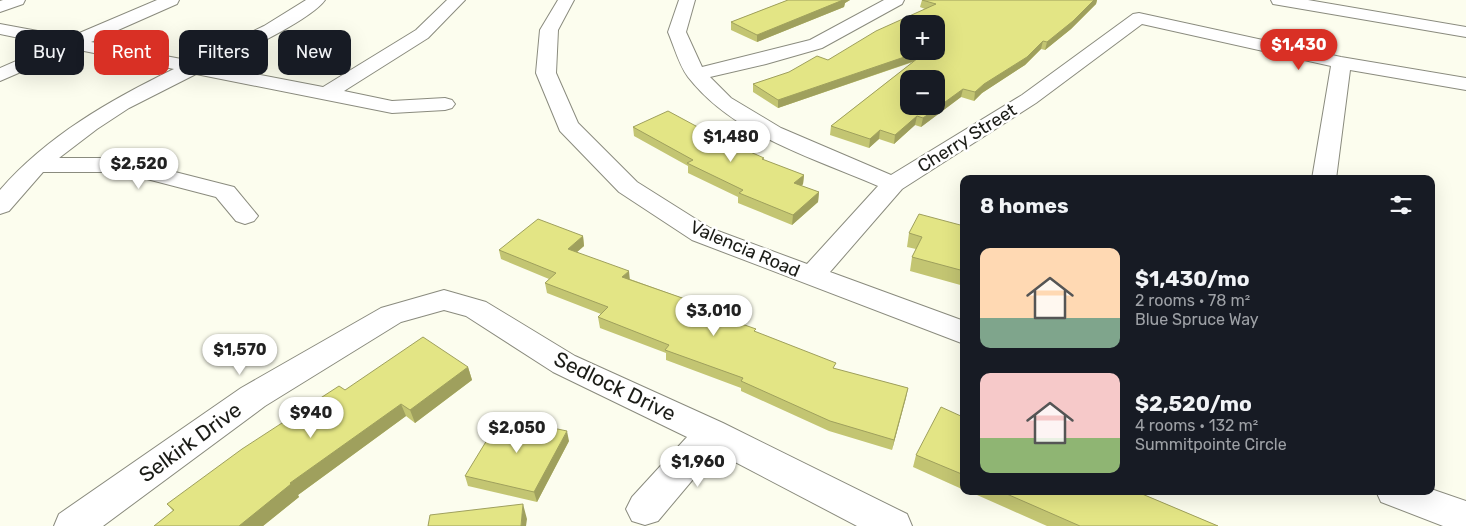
<!DOCTYPE html>
<html lang="en">
<head>
<meta charset="utf-8">
<style>
	:root { --surface:#171b24; --page:#242831; --text:#f1f3f6; --muted:#9ea1a6; --accent:#d93025 }
	body { margin:0; font-family:Rubik,sans-serif; background:var(--page); color:var(--text); height:100vh; display:flex; flex-direction:column; font-size:19px; white-space:nowrap }
	* { box-sizing:border-box; margin:0 }
	p { font-size:16px; color:var(--muted) }
	.icon { flex:none; width:28px; height:28px; fill:none; stroke:currentColor; stroke-width:2; stroke-linecap:round; stroke-linejoin:round }
	.map { position:relative; flex:1; overflow:hidden }
	.sheet { position:absolute; left:960px; top:175px; width:475px; height:320px; display:flex; flex-direction:column; background:var(--surface); border-radius:10px; box-shadow:0 5px 20px #0002 }
	.sheet>* { flex:none }
	.banner { position:absolute; left:15px; top:30px; width:475px; height:45px; display:flex; gap:10px }
	.buttons { position:absolute; left:900px; top:15px; display:grid; gap:10px }
	.buttons a { display:grid; place-items:center; width:45px; height:45px; border-radius:10px; background:var(--surface); box-shadow:0 5px 20px #0002; font-size:25px }
	.price { position:absolute; translate:-50% -42px; padding:0 11px; border-radius:18px; background:#fff; color:#222; font-size:16px; line-height:32px; filter:drop-shadow(0 1px 2px #0008) }
	.price::after { content:''; position:absolute; left:50%; top:30px; width:15px; height:11px; margin-left:-8px; background:inherit; clip-path:polygon(0 0,100% 0,50% 100%) }
	.price.active { background:var(--accent); color:#fff }
	ul { padding:0; list-style:none }
	li { display:flex; align-items:center; gap:15px; height:125px; padding:0 20px }
	li span { display:grid; place-items:center; flex:none; width:140px; height:100px; border-radius:10px; color:#555 }
	li>.icon { margin-inline-start:auto }
	span .icon { width:60px; height:60px; fill:#fffc; stroke-width:1 }
	li b { font-size:21px }
	h2 { display:flex; justify-content:space-between; align-items:center; height:60px; padding:0 20px; font-size:21px }
	.tag { padding:0 18px; border-radius:10px; background:var(--surface); box-shadow:0 5px 20px #0002; font-size:18px; line-height:45px }
	.tag.active { background:var(--accent); color:#fff }
	.map>svg:first-child { display:block }
</style>
</head>
<body>
<div class="map">
<svg width="1466" height="526" viewBox="0 0 1466 526">
	<rect width="100%" height="100%" fill="#fcfdee"/>
	<g fill="none" stroke-linecap="round" stroke-linejoin="round">
		<!-- minor casing -->
		<g stroke="#8a8b7e" stroke-width="2">
			<path id="minor" d="M 3,0 L 25,0 L 23,4 L 0,12 L 0,1 Z
				M 157,0 L 179,0 L 177,4 L 91,42 L 192,61 L 264,26 L 306,0 L 325,0 C 311,20 238,54 213,66 L 323,87 L 416,30 L 447,0 L 465,0 L 428,38 L 344,91 L 392,101 L 445,98 L 452,100 L 455,104 L 452,108 L 445,110 L 392,113 L 196,74 L 129,108 L 97,129 L 59,158 L 120,158 L 234,187 L 258,216 L 254,221 L 245,224 L 236,221 L 216,197 L 120,172 L 43,172 L 9,211 L 0,214 L 0,190 C 47,136 110,100 174,69 L 74,49 L 0,81 L 0,68 L 53,45 L 0,34 L 0,24 L 70,37 Z
				M 558,0 L 574,0 L 558,30 L 556,73 L 578,123 L 637,182 L 710,228 L 807,264 L 878,186 C 813,158 733,135 688,77 C 679,65 674,46 668,32 L 679,0 L 695,0 L 686,32 L 702,67 L 810,40 L 884,0 L 904,0 L 902,4 L 822,48 L 766,64 L 710,77 L 731,98 L 781,128 L 891,175 L 1022,95 L 1133,14 L 1139,13 L 1341,57 L 1466,78 L 1466,90 L 1350,70 L 1336,179 L 1312,179 L 1331,66 L 1142,24 L 1036,103 L 902,189 L 830,272 L 964,321 L 964,344 L 692,240 L 619,192 L 560,131 L 536,73 L 540,30 Z
				M 444,290 L 486,302 L 575,356 L 723,423 L 907,514 L 912,526 L 857,526 L 716,452 L 658,521 L 645,525 L 632,521 L 626,509 L 632,497 L 687,437 L 553,372 L 466,316 L 444,310 L 401,322 L 265,406 L 103,526 L 54,526 L 59,514 L 241,388 L 381,308 Z
				M 1431,489 L 1466,501 L 1466,526 L 1443,526 L 1381,502 L 1376,491 L 1431,491 Z"/>
		</g>
		<!-- major casing -->
		<g stroke="#8a8b7e" stroke-width="2">
			<path id="major" d="M 1271,0 L 1308,0 L 1466,27 L 1466,37 L 1279,5 L 1273,4 Z"/>
		</g>
		<!-- minor -->
		<use href="#minor" fill="#fff" fill-rule="evenodd"/>
		<!-- major -->
		<use href="#major" fill="#fff" fill-rule="evenodd"/>
	</g>
	<!-- wall -->
	<path fill="#c3c572" d="M 788,0 L 850,0 L 845,3 L 844,7 L 757,42 L 731,30 L 731,22 Z
		M 922,0 L 1097,0 L 1096,4 L 1071,29 L 1045,50 L 1041,49 L 1025,65 L 982,93 L 974,101 L 961,97 L 921,127 L 915,125 L 894,144 L 879,139 L 869,148 L 830,135 L 831,126 L 913,62 L 778,108 L 753,92 L 753,84 L 828,60 L 925,9 L 920,7 Z
		M 633,127 L 707,132 L 707,133 L 764,160 L 804,175 L 803,184 L 802,186 L 819,192 L 818,202 L 792,225 L 738,203 L 738,197 L 688,173 L 688,166 L 634,136 Z
		M 964,226 L 964,286 L 910,271 L 912,257 L 916,249 L 907,247 L 909,233 Z
		M 583,236 L 584,246 L 577,252 L 630,279 L 688,300 L 688,305 L 756,332 L 835,369 L 908,388 L 892,450 L 829,431 L 741,391 L 741,388 L 666,360 L 666,353 L 600,328 L 598,317 L 601,314 L 547,293 L 545,283 L 549,279 L 501,259 L 499,250 Z
		M 468,367 L 472,380 L 415,423 L 406,416 L 298,495 L 299,497 L 263,526 L 154,526 L 173,511 L 167,504 L 345,390 Z
		M 964,416 L 964,490 L 913,467 L 916,455 Z
		M 569,441 L 537,502 L 468,486 L 465,476 Z
		M 968,491 L 1135,491 L 1218,526 L 1047,526 Z"/>
	<!-- shaded-wall -->
	<path fill="#9fa05d" d="M 840,0 L 850,0 L 845,3 L 844,7 L 757,42 L 757,35 Z
		M 1094,0 L 1097,0 L 1096,4 L 1071,29 L 1045,50 L 1047,42 Z
		M 1043,41 L 1041,49 L 1025,65 L 982,93 L 974,101 L 975,92 L 984,84 Z
		M 922,51 L 930,51 L 929,56 L 778,108 L 778,100 Z
		M 963,89 L 961,97 L 921,127 L 923,118 Z
		M 917,116 L 915,125 L 894,144 L 895,135 Z
		M 880,130 L 879,139 L 869,148 L 870,139 Z
		M 804,175 L 803,184 L 794,192 L 794,183 Z
		M 819,192 L 818,202 L 792,225 L 793,215 Z
		M 583,236 L 584,246 L 570,258 L 568,249 Z
		M 629,271 L 630,281 L 622,277 Z
		M 468,367 L 472,380 L 415,423 L 410,410 Z
		M 908,388 L 906,398 L 892,450 L 894,440 Z
		M 401,404 L 406,416 L 298,495 L 299,497 L 263,526 L 239,526 L 290,483 Z
		M 567,431 L 569,441 L 537,502 L 534,492 Z
		M 523,504 L 527,519 L 526,526 L 521,526 Z"/>
	<!-- building -->
	<path fill="#e3e585" stroke="#9fa05d" fill-rule="evenodd" d="M 788,0 L 843,0 L 757,35 L 731,22 Z
		M 922,0 L 1094,0 L 1073,21 L 1047,42 L 1043,41 L 1027,57 L 984,84 L 975,92 L 963,89 L 923,118 L 917,116 L 895,135 L 880,130 L 870,139 L 831,126 L 927,51 L 936,51 L 936,24 L 909,24 L 909,51 L 922,51 L 778,100 L 753,84 L 789,72 L 817,56 L 828,60 L 876,31 L 936,4 ZM 909,79 L 936,79 L 936,106 L 909,106 Z
		M 668,111 L 707,132 L 705,132 L 764,158 L 762,159 L 804,175 L 794,183 L 819,192 L 793,215 L 739,193 L 743,190 L 687,163 L 693,160 L 633,127 Z
		M 919,214 L 964,226 L 964,271 L 912,257 L 922,237 L 909,233 Z
		M 538,219 L 583,236 L 568,249 L 629,271 L 622,277 L 688,300 L 685,304 L 756,329 L 754,331 L 836,363 L 833,368 L 908,388 L 894,440 L 830,421 L 741,381 L 743,378 L 665,350 L 669,345 L 598,317 L 608,307 L 545,283 L 556,273 L 499,250 Z
		M 423,337 L 468,367 L 410,410 L 401,404 L 290,483 L 291,484 L 239,526 L 154,526 L 174,510 L 167,504 L 242,449 L 339,386 L 345,390 Z
		M 941,407 L 963,417 L 964,416 L 964,475 L 916,455 Z
		M 501,417 L 567,431 L 534,492 L 465,476 Z
		M 1000,491 L 1135,491 L 1218,526 L 1080,526 Z
		M 523,504 L 521,526 L 428,526 L 430,515 Z"/>
	<g text-anchor="middle" dominant-baseline="central" stroke-width="5" stroke-linejoin="round" paint-order="stroke">
		<!-- street labels -->
		<g font-size="18" fill="#1b1c17" stroke="#fff">
			<text transform="translate(967 138) rotate(-32)">Cherry Street</text>
			<text transform="translate(745 249) rotate(23)">Valencia Road</text>
		</g>
		<!-- near-street labels -->
		<g font-size="21" fill="#1b1c17" stroke="#fff">
			<text transform="translate(615 386) rotate(26)">Sedlock Drive</text>
			<text transform="translate(190 442) rotate(-36)">Selkirk Drive</text>
		</g>
	</g>
</svg>
<div class="buttons">
<a>+</a>
<a>−</a>
</div>
<b class="price active" style="left:1299px;top:71px">$1,430</b>
<b class="price" style="left:731px;top:163px">$1,480</b>
<b class="price" style="left:139px;top:190px">$2,520</b>
<b class="price" style="left:714px;top:337px">$3,010</b>
<b class="price" style="left:240px;top:376px">$1,570</b>
<b class="price" style="left:311px;top:439px">$940</b>
<b class="price" style="left:517px;top:454px">$2,050</b>
<b class="price" style="left:698px;top:488px">$1,960</b>
<div class="banner">
<a class="tag">Buy</a>
<a class="tag active">Rent</a>
<a class="tag">Filters</a>
<a class="tag">New</a>
</div>
<section class="sheet">
<h2>8 homes<svg class="icon" aria-label="filters" viewBox="0 0 24 24"><path d="M4 7h16M4 17h16"/><circle cx="9" cy="7" r="2"/><circle cx="15" cy="17" r="2"/></svg></h2>
<ul>
<li><span style="background:linear-gradient(#ffd9b3 70%,#7fa58c 0)"><svg class="icon" aria-label="home" viewBox="0 0 24 24"><path d="M3 11l9-7 9 7M6 9v11h12V9"/></svg></span><div><b>$1,430/mo</b><p>2 rooms · 78 m²</p><p>Blue Spruce Way</p></div></li>
<li><span style="background:linear-gradient(#f6c9c9 65%,#8fb573 0)"><svg class="icon" aria-label="home" viewBox="0 0 24 24"><path d="M3 11l9-7 9 7M6 9v11h12V9"/></svg></span><div><b>$2,520/mo</b><p>4 rooms · 132 m²</p><p>Summitpointe Circle</p></div></li>
</ul>
</section>
</div>
</body>
</html>
